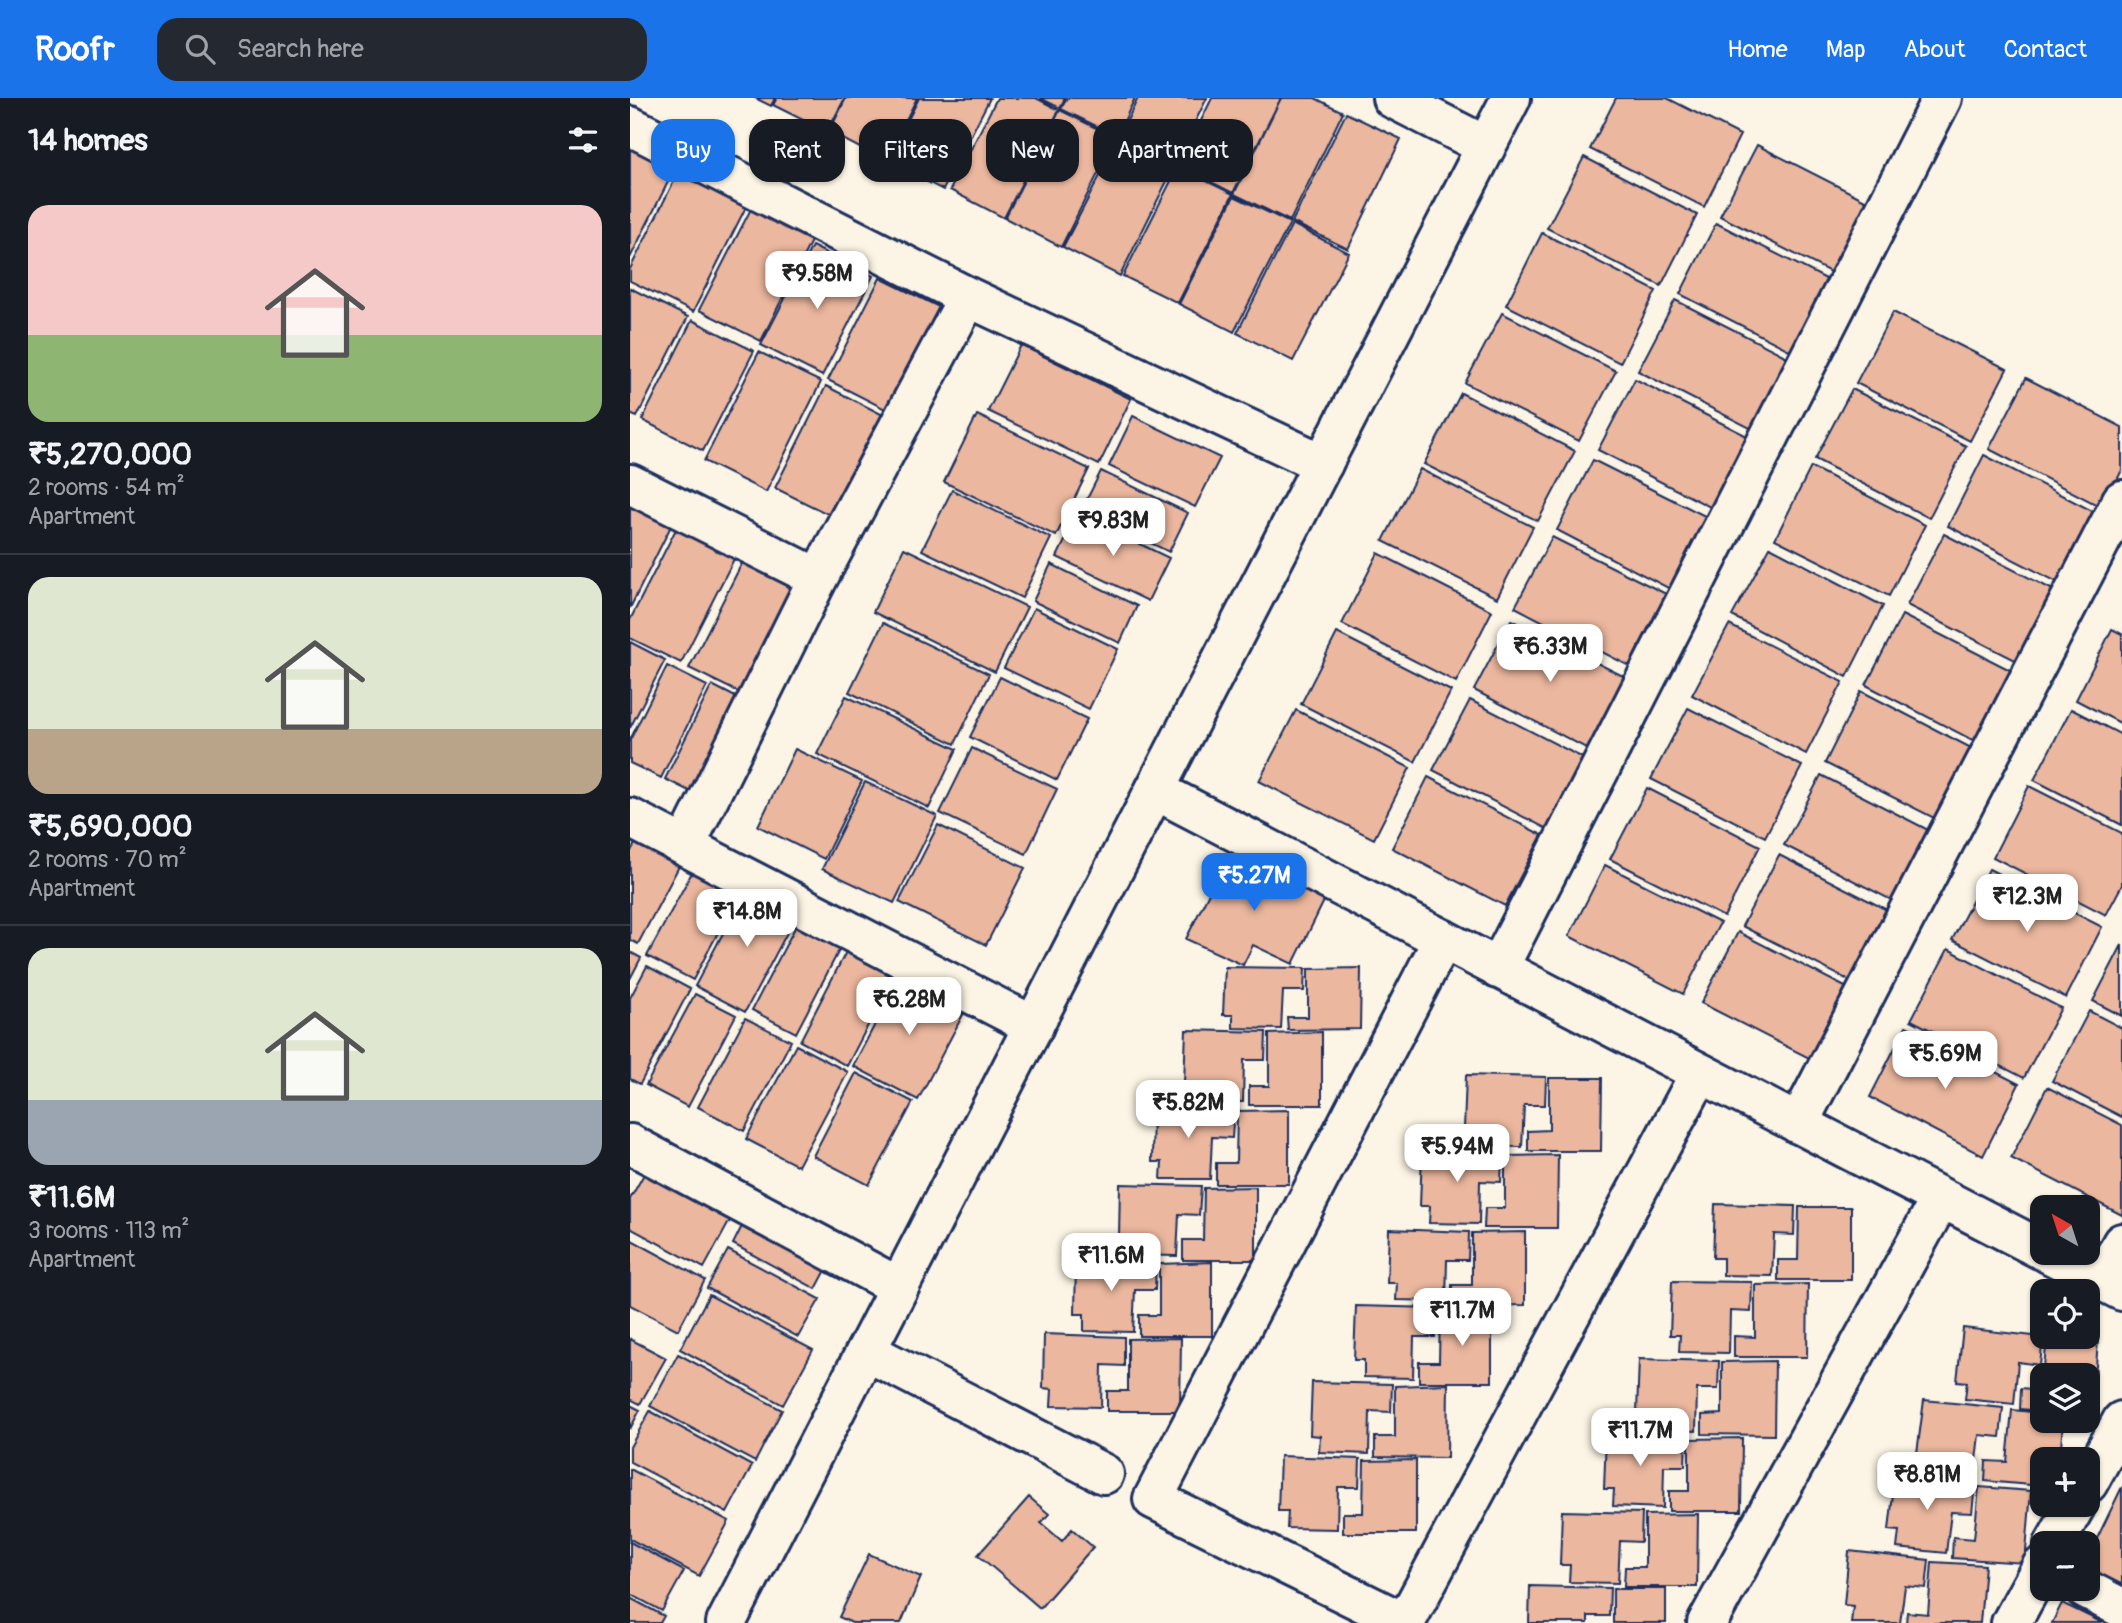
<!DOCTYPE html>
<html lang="en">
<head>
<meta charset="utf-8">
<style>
	:root { --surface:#171b24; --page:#242831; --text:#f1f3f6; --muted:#9ea1a6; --line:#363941; --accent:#1a73e8 }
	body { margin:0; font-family:Pangolin,sans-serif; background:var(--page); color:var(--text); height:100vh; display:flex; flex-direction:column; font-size:26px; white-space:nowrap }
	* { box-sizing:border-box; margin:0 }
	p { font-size:23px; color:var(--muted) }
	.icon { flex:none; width:38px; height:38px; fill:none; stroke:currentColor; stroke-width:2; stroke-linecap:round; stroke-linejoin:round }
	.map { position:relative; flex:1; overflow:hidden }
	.details { display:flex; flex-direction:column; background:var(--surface); width:630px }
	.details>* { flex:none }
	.banner { position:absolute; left:21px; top:21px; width:665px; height:63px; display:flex; gap:14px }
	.needle { width:46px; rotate:321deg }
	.fabs { position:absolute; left:1400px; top:1097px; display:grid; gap:14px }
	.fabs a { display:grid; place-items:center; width:70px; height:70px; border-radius:14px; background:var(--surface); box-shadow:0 2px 5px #0004; font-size:35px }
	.price { position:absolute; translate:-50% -60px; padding:0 16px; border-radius:14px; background:#fff; color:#222; font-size:23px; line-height:46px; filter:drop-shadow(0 2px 4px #0008) }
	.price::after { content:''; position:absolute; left:50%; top:42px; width:21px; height:16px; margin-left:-10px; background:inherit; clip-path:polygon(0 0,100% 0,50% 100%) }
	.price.active { background:var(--accent); color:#fff }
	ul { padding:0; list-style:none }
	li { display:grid; align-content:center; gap:14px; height:371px; padding:0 28px }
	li+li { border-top:2px solid var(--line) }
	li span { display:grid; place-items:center; height:217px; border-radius:21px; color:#555 }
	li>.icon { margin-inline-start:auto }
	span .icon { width:126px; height:126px; fill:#fffc; stroke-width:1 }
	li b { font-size:30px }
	h2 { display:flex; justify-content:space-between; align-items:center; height:84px; padding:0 28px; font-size:30px }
	.tag { padding:0 24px; border-radius:21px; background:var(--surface); box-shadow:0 2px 5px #0004; font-size:24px; line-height:63px }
	.tag.active { background:var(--accent); color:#fff }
	header { display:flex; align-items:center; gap:42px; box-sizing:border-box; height:98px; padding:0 35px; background:var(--accent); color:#fff }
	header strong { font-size:33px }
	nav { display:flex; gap:38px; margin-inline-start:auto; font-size:24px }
	.search { width:490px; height:63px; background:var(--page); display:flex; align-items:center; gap:18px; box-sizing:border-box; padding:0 24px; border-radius:21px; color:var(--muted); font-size:26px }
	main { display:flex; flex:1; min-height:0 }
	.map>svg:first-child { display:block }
</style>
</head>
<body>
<header>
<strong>Roofr</strong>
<div class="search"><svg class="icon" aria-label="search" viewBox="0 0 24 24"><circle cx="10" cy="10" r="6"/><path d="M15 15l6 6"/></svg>Search here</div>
<nav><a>Home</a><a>Map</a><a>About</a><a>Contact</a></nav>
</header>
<main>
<section class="details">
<h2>14 homes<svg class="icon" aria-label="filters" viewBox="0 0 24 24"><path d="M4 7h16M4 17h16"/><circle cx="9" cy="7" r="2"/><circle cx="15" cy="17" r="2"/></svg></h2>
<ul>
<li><span style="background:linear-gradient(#f6c9c9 60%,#8fb573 0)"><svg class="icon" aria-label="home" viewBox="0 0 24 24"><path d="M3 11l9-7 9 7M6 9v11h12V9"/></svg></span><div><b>₹5,270,000</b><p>2 rooms · 54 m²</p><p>Apartment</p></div></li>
<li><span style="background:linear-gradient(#dfe7d0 70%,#b9a48a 0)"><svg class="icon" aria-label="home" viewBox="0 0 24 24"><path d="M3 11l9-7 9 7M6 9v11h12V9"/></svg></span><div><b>₹5,690,000</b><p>2 rooms · 70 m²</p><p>Apartment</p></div></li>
<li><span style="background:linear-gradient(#dfe7d0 70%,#9aa5b1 0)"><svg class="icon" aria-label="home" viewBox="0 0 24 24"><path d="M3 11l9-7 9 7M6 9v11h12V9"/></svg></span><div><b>₹11.6M</b><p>3 rooms · 113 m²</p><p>Apartment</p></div></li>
</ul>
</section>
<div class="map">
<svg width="1492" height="1525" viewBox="0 0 1492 1525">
	<rect width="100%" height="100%" fill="#fcf5e5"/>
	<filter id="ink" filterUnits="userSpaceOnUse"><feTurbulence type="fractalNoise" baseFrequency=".0143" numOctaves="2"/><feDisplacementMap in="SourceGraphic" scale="14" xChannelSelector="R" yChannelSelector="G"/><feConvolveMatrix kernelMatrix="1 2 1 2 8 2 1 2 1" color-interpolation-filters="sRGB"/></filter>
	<g filter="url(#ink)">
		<!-- building -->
		<path fill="#ebb79e" stroke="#1b2f5e" stroke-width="2" d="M 125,0 L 145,0 L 141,8 Z
			M 147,0 L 215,0 L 197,34 L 143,7 Z
			M 216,0 L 287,0 L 255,63 L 199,34 Z
			M 289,0 L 360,0 L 313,92 L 257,63 Z
			M 367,0 L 406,0 L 429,12 L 374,120 L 320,92 Z
			M 410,0 L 435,0 L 430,10 Z
			M 437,0 L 505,0 L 487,38 L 431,11 Z
			M 508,0 L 577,0 L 544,66 L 489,39 Z
			M 582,0 L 651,0 L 603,95 L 549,68 Z
			M 651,0 L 685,0 L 713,14 L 660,123 L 604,96 Z
			M 986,0 L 1037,0 L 1110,37 L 1074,109 L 960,51 Z
			M 430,12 L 486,40 L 431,149 L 375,120 Z
			M 716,15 L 771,41 L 718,151 L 662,124 Z
			M 0,40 L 48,64 L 0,160 Z
			M 489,41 L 544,69 L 490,178 L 433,149 Z
			M 1127,47 L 1241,105 L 1204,176 L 1090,118 Z
			M 954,59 L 1067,117 L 1031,188 L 917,130 Z
			M 51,69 L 119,103 L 63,214 L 0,183 L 0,171 Z
			M 548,69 L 603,96 L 548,205 L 493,178 Z
			M 604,98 L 660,125 L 604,234 L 549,206 Z
			M 124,105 L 185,135 L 131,243 L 69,212 Z
			M 1086,125 L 1200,183 L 1163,254 L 1050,196 Z
			M 662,126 L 719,155 L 663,263 L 607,235 Z
			M 912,135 L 1026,193 L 990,265 L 876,207 Z
			M 182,148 L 243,178 L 192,278 L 131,247 Z
			M 250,180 L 309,209 L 257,312 L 198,282 Z
			M 0,190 L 58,219 L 7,319 L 0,316 Z
			M 1045,202 L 1159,260 L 1122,331 L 1008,273 Z
			M 1263,214 L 1377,271 L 1340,343 L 1226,285 Z
			M 872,215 L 986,273 L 949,343 L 835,285 Z
			M 62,222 L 124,253 L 73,353 L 12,322 Z
			M 391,247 L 501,301 L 469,367 L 358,313 Z
			M 129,254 L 191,284 L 136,394 L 74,363 Z
			M 1396,280 L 1492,329 L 1492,372 L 1473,410 L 1359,351 Z
			M 1005,281 L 1119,339 L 1082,410 L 968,352 Z
			M 196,288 L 259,320 L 208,421 L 145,390 Z
			M 1222,291 L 1336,348 L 1299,420 L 1185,361 Z
			M 831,295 L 945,353 L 908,423 L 794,366 Z
			M 347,317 L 459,371 L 426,438 L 314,384 Z
			M 503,318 L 590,360 L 565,409 L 479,368 Z
			M 1354,357 L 1468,416 L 1431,486 L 1318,428 Z
			M 963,362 L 1077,419 L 1040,491 L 927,432 Z
			M 1181,369 L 1295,427 L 1259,498 L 1145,441 Z
			M 790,371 L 903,429 L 867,500 L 753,443 Z
			M 471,373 L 558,415 L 539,454 L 452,411 Z
			M 322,392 L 421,440 L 392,500 L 292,452 Z
			M 0,407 L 41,428 L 0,510 Z
			M 448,416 L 539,460 L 518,503 L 427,459 Z
			M 46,431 L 104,461 L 51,565 L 0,540 L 0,522 Z
			M 1314,436 L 1427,494 L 1391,565 L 1277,507 Z
			M 922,439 L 1036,496 L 999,568 L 885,509 Z
			M 1140,449 L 1253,508 L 1217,579 L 1102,518 Z
			M 274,450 L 397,509 L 365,574 L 243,514 Z
			M 748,455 L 862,513 L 826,584 L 712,526 Z
			M 112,465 L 173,495 L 120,600 L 59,570 Z
			M 421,466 L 507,508 L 490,545 L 403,503 Z
			M 404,510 L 488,551 L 459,611 L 374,570 Z
			M 1272,517 L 1386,575 L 1350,646 L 1236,587 Z
			M 881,522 L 995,579 L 958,651 L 844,592 Z
			M 253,525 L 359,576 L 325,646 L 219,594 Z
			M 1099,527 L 1213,584 L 1176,656 L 1062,597 Z
			M 1482,531 L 1492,536 L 1492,626 L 1446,602 Z
			M 707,535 L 821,593 L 785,664 L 671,606 Z
			M 0,544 L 35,562 L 0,630 Z
			M 37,568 L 77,588 L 31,680 L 0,665 L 0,642 Z
			M 370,579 L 457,621 L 427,682 L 340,639 Z
			M 82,587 L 119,606 L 73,700 L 35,681 Z
			M 1231,593 L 1345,652 L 1308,722 L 1195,665 Z
			M 216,598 L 327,651 L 299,710 L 187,656 Z
			M 840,602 L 953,660 L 917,731 L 803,672 Z
			M 1058,610 L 1172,668 L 1135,739 L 1021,681 Z
			M 1441,611 L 1492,637 L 1492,727 L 1404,682 Z
			M 666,612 L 780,670 L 744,741 L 629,683 Z
			M 342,650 L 427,691 L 396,756 L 310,715 Z
			M 165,651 L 232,683 L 194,761 L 128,728 Z
			M 1191,677 L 1304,735 L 1267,805 L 1154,747 Z
			M 798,679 L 912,737 L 875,808 L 762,750 Z
			M 235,684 L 307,718 L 264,805 L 192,771 Z
			M 1399,688 L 1492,735 L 1492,787 L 1476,817 L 1363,759 Z
			M 1017,690 L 1130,748 L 1094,819 L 980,761 Z
			M 308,727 L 395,770 L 356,847 L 269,804 Z
			M 12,732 L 56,755 L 8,846 L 0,842 L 0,755 Z
			M 599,754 L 695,801 L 663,866 L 623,847 L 613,867 L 556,841 Z
			M 1149,757 L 1263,815 L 1226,886 L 1112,828 Z
			M 67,765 L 112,789 L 63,882 L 17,858 Z
			M 975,767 L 1090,825 L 1053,896 L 939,838 Z
			M 1359,771 L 1472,829 L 1436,900 L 1322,842 Z
			M 118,788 L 168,814 L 115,914 L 65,888 Z
			M 172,816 L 216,839 L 166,935 L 122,912 Z
			M 1108,834 L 1221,892 L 1185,963 L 1071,905 Z
			M 1492,847 L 1492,918 L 1463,903 Z
			M 219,848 L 266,873 L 217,968 L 170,943 Z
			M 1318,851 L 1431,910 L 1394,980 L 1281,922 Z
			M 0,854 L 11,860 L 0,881 Z
			M 17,868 L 60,891 L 10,986 L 0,981 L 0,900 Z
			M 595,869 L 675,870 L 674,893 L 653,893 L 651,931 L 603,930 L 603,917 L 593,917 Z
			M 731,870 L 730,931 L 658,932 L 657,919 L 678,919 L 678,871 Z
			M 271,877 L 336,911 L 288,1002 L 223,968 Z
			M 65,896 L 106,917 L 58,1009 L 16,987 Z
			M 1459,913 L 1492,930 L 1492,1019 L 1422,983 Z
			M 115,920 L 161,943 L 114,1033 L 68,1009 Z
			M 1276,928 L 1389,986 L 1353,1058 L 1240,999 Z
			M 556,932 L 636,934 L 635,962 L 614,962 L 613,1004 L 564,1003 L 564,986 L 554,985 Z
			M 692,934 L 692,1007 L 619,1007 L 619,988 L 639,988 L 639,936 Z
			M 166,947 L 218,974 L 168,1068 L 116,1041 Z
			M 226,975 L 283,1004 L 239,1087 L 183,1058 Z
			M 836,977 L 916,979 L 915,1007 L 894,1007 L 892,1049 L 843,1048 L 844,1031 L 834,1031 Z
			M 919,980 L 972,980 L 971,1053 L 898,1053 L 898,1033 L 919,1032 Z
			M 1417,989 L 1492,1027 L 1492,1117 L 1381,1060 Z
			M 523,1009 L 604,1011 L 602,1040 L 582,1039 L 580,1081 L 531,1081 L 532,1064 L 522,1064 Z
			M 659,1012 L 659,1086 L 586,1086 L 586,1065 L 606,1065 L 607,1013 Z
			M 792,1054 L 872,1055 L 871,1084 L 850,1083 L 849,1126 L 799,1125 L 800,1108 L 790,1108 Z
			M 928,1057 L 927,1130 L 854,1130 L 855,1110 L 875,1110 L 875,1058 Z
			M 18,1069 L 104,1115 L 74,1170 L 0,1130 L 0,1101 Z
			M 490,1086 L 571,1088 L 569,1117 L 549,1116 L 547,1158 L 498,1157 L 499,1140 L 489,1140 Z
			M 626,1089 L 626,1162 L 553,1162 L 553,1142 L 573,1142 L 574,1090 Z
			M 1085,1106 L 1165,1108 L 1164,1137 L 1144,1136 L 1142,1178 L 1093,1177 L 1093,1160 L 1083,1160 Z
			M 1169,1109 L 1221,1109 L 1221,1182 L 1148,1182 L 1148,1162 L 1168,1162 Z
			M 120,1112 L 204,1157 L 186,1191 L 103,1146 Z
			M 759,1131 L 839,1134 L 838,1162 L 817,1162 L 816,1203 L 766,1202 L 767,1185 L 757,1185 Z
			M 895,1134 L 895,1207 L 822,1208 L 822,1187 L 842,1187 L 842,1135 Z
			M 0,1141 L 75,1182 L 48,1232 L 0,1207 Z
			M 98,1152 L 190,1201 L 168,1239 L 77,1190 Z
			M 446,1162 L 526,1164 L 525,1192 L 505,1192 L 503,1234 L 454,1233 L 454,1216 L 445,1216 Z
			M 582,1164 L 582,1238 L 509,1238 L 509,1217 L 529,1217 L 529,1166 Z
			M 1042,1183 L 1122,1184 L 1121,1214 L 1100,1213 L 1099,1255 L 1049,1254 L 1050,1237 L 1040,1237 Z
			M 1178,1186 L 1177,1259 L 1104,1259 L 1104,1238 L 1125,1239 L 1125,1187 Z
			M 79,1197 L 183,1252 L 153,1307 L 50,1251 Z
			M 726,1208 L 806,1210 L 805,1239 L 784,1239 L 783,1280 L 734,1279 L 734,1262 L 724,1262 Z
			M 862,1211 L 862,1284 L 789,1284 L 789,1264 L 809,1264 L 810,1212 Z
			M 1333,1230 L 1413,1239 L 1410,1267 L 1388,1264 L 1384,1306 L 1335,1301 L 1337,1284 L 1327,1283 Z
			M 414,1236 L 494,1239 L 494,1268 L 472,1267 L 471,1309 L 421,1308 L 422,1291 L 413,1290 Z
			M 551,1240 L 550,1313 L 477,1313 L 477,1293 L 498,1293 L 498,1241 Z
			M 1417,1240 L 1468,1243 L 1462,1317 L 1458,1316 L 1458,1278 L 1413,1278 Z
			M 0,1241 L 36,1260 L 10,1306 L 0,1301 Z
			M 48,1256 L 152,1312 L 125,1364 L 20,1308 Z
			M 1009,1261 L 1089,1263 L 1088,1291 L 1067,1291 L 1066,1333 L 1016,1331 L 1017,1314 L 1007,1314 Z
			M 1145,1263 L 1144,1337 L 1072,1336 L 1072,1317 L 1092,1316 L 1092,1264 Z
			M 682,1284 L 762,1286 L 761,1314 L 740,1313 L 739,1356 L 689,1354 L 690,1338 L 680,1337 Z
			M 818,1286 L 817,1360 L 745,1359 L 745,1339 L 765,1339 L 765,1288 Z
			M 1412,1289 L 1412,1313 L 1390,1311 L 1391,1290 L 1412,1292 Z
			M 1294,1302 L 1373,1310 L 1370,1339 L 1349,1337 L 1344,1379 L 1296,1373 L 1297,1357 L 1287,1355 Z
			M 0,1307 L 10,1312 L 0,1331 Z
			M 1382,1312 L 1412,1315 L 1412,1323 L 1433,1323 L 1430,1362 L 1412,1362 L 1412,1388 L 1355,1383 L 1356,1363 L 1377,1364 Z
			M 20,1313 L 122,1368 L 97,1415 L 0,1364 L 0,1349 Z
			M 976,1337 L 1056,1340 L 1055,1368 L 1034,1368 L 1033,1410 L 983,1408 L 984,1391 L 974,1391 Z
			M 1112,1340 L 1111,1413 L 1039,1413 L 1039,1393 L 1059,1393 L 1059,1341 Z
			M 650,1358 L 730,1361 L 729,1389 L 708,1389 L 707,1431 L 657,1430 L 658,1413 L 648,1413 Z
			M 786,1362 L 786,1435 L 713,1435 L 713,1415 L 733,1415 L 734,1363 Z
			M 0,1371 L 99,1423 L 69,1478 L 0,1441 Z
			M 1265,1378 L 1345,1387 L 1342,1415 L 1321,1414 L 1316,1455 L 1267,1450 L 1269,1433 L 1259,1432 Z
			M 1349,1389 L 1401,1393 L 1395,1465 L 1322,1460 L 1323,1439 L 1344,1441 Z
			M 1492,1389 L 1492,1492 L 1458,1476 L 1458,1459 Z
			M 399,1399 L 419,1416 L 411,1425 L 432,1443 L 442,1431 L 463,1449 L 410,1510 L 348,1457 Z
			M 932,1413 L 1012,1415 L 1011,1444 L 990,1443 L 988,1485 L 939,1484 L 940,1467 L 930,1467 Z
			M 1068,1416 L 1067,1489 L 994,1489 L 995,1469 L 1015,1469 L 1015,1417 Z
			M 0,1444 L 54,1473 L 32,1513 L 0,1496 Z
			M 1219,1453 L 1299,1462 L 1296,1490 L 1275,1488 L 1270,1525 L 1221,1525 L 1223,1508 L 1214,1507 Z
			M 239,1456 L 291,1479 L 271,1525 L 222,1525 L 209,1519 Z
			M 1302,1464 L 1355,1467 L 1350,1525 L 1276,1525 L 1277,1514 L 1298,1516 Z
			M 900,1488 L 980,1490 L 979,1518 L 958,1518 L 958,1525 L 899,1525 Z
			M 983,1491 L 1036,1491 L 1036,1525 L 983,1525 Z
			M 0,1500 L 34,1518 L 30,1525 L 0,1525 Z
			M 1432,1505 L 1473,1525 L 1422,1525 Z"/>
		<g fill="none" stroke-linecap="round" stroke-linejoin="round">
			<!-- street casing -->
			<g stroke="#1b2f5e" stroke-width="44">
				<path id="street" d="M 762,0 L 856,48
					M 0,28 L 338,199 L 693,366
					M 0,386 L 188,480
					M 525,692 L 1412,1152
					M 0,720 L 404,928
					M 55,748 L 188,480 L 338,199
					M 813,841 L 523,1401 L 775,1525 L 1070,975
					M 868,871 L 1312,0
					M 1168,1026 L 1492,402
					M 0,1046 L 269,1189
					M 1418,1155 L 1492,1193
					M 1472,1183 L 1492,1145
					M 236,1253 L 474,1376
					M 1458,1385 L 1492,1323
					M 1424,1446 L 1446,1407
					M 1455,1491 L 1492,1510
					M 1077,1525 L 1311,1100
					M 1381,1525 L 1412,1468"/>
			</g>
			<!-- secondary casing -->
			<g stroke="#1b2f5e" stroke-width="44">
				<path id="secondary" d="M 96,1525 L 881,0"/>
			</g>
			<!-- street -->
			<use href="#street" stroke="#fcf5e5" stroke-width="38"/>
			<!-- secondary -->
			<use href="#secondary" stroke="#fcf5e5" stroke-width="38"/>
		</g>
	</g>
</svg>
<div class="fabs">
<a><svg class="needle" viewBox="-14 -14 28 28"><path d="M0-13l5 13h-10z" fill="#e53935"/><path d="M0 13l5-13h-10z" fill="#9ea1a6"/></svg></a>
<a><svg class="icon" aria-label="locate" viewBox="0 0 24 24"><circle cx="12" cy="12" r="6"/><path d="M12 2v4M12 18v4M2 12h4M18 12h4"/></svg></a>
<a><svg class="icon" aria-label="layers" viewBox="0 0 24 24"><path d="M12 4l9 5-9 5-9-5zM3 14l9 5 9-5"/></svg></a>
<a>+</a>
<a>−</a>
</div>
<b class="price" style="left:187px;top:213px">₹9.58M</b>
<b class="price" style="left:483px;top:460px">₹9.83M</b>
<b class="price" style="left:920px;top:586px">₹6.33M</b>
<b class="price active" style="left:624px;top:815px">₹5.27M</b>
<b class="price" style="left:1397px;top:836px">₹12.3M</b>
<b class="price" style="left:117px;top:851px">₹14.8M</b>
<b class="price" style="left:279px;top:939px">₹6.28M</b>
<b class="price" style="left:1315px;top:993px">₹5.69M</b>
<b class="price" style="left:558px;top:1042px">₹5.82M</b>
<b class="price" style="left:827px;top:1086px">₹5.94M</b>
<b class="price" style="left:481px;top:1195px">₹11.6M</b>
<b class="price" style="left:832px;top:1250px">₹11.7M</b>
<b class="price" style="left:1010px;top:1370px">₹11.7M</b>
<b class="price" style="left:1297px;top:1414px">₹8.81M</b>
<div class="banner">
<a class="tag active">Buy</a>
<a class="tag">Rent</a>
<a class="tag">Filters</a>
<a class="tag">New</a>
<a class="tag">Apartment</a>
</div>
</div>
</main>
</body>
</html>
